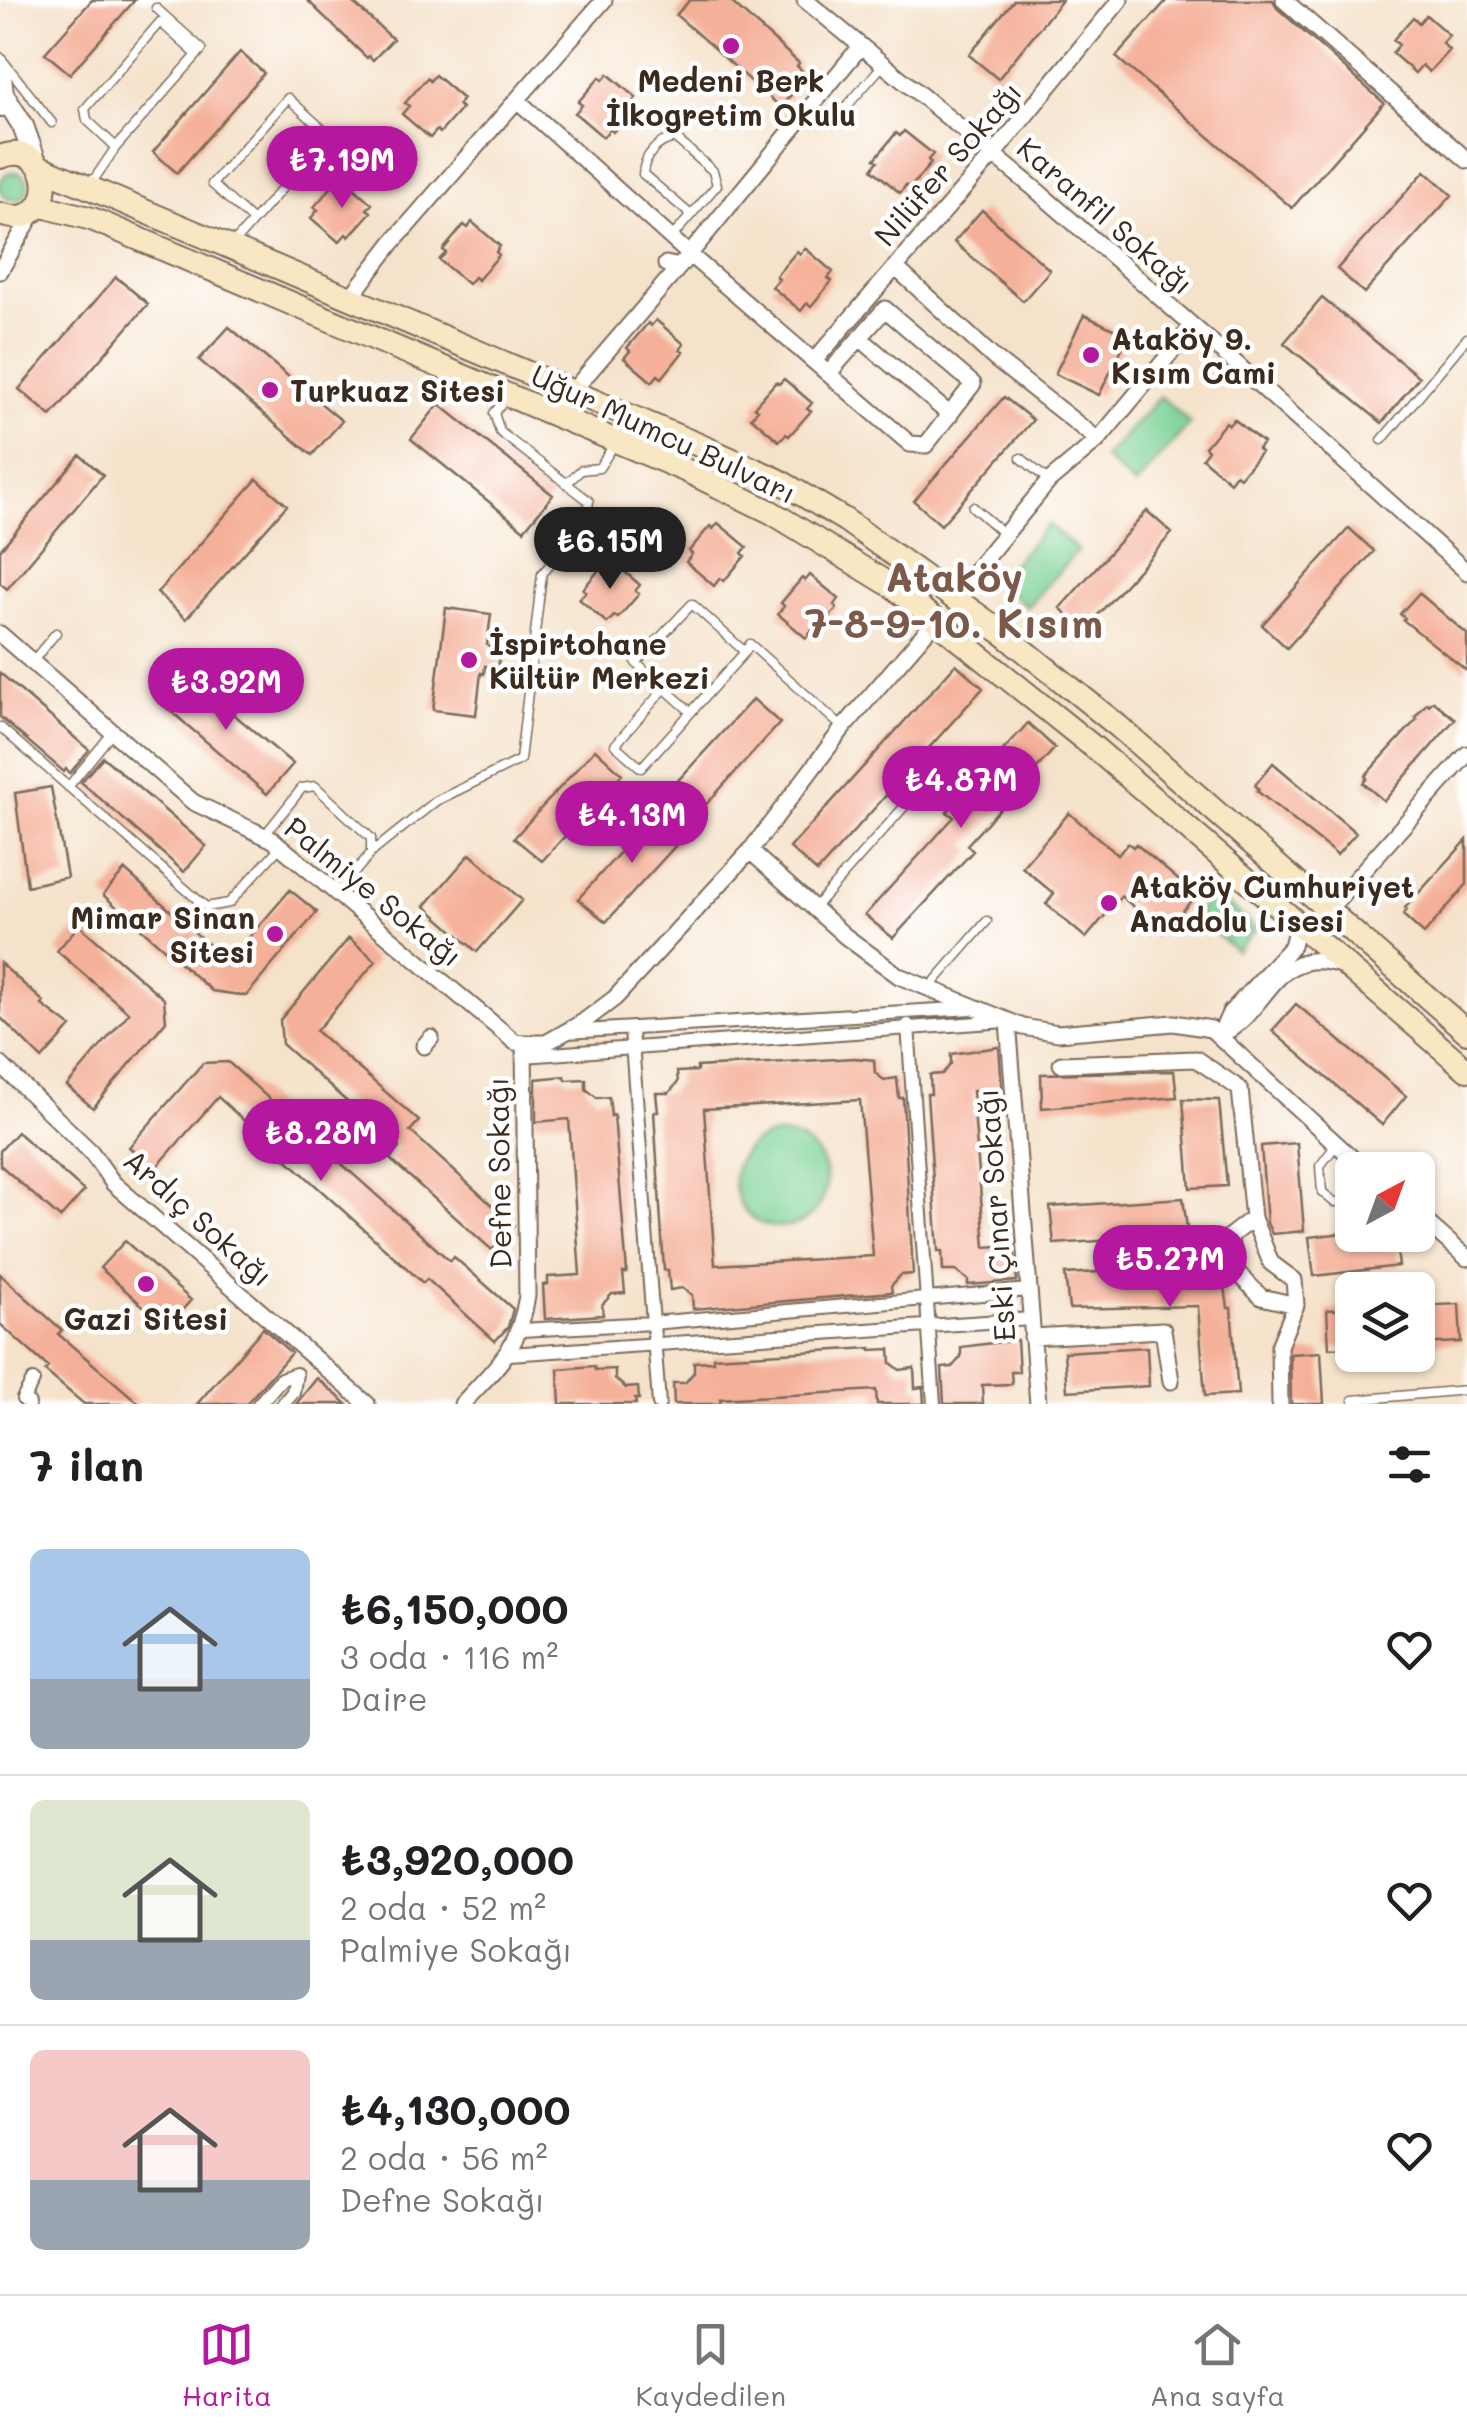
<!DOCTYPE html>
<html lang="tr">
<head>
<meta charset="utf-8">
<style>
	:root { --surface:#fff; --page:#f2f2f2; --text:#202124; --muted:#757577; --line:#e0e0e0; --accent:#b5179e }
	body { margin:0; font-family:Mali,sans-serif; background:var(--page); color:var(--text); height:100vh; display:flex; flex-direction:column; font-size:38px; white-space:nowrap }
	* { box-sizing:border-box; margin:0 }
	p { font-size:32px; color:var(--muted) }
	.icon { flex:none; width:55px; height:55px; fill:none; stroke:currentColor; stroke-width:2; stroke-linecap:round; stroke-linejoin:round }
	.map { position:relative; height:1404px; overflow:hidden }
	.details { display:flex; flex-direction:column; background:var(--surface); flex:1 }
	.details>* { flex:none }
	.needle { width:65px; rotate:41deg }
	.fabs { position:absolute; left:1335px; top:1152px; display:grid; gap:20px }
	.fabs a { display:grid; place-items:center; width:100px; height:100px; border-radius:15px; background:var(--surface); box-shadow:0 2px 8px #0004; font-size:50px }
	.price { position:absolute; translate:-50% -85px; padding:0 22px; border-radius:35px; background:var(--accent); color:#fff; font-size:32px; line-height:65px; filter:drop-shadow(0 2px 5px #0008) }
	.price::after { content:''; position:absolute; left:50%; top:60px; width:30px; height:22px; margin-left:-15px; background:inherit; clip-path:polygon(0 0,100% 0,50% 100%) }
	.price.active { background:#222; color:#fff }
	ul { padding:0; list-style:none }
	li { display:flex; align-items:center; gap:30px; height:250px; padding:0 30px }
	li+li { border-top:2px solid var(--line) }
	li span { display:grid; place-items:center; flex:none; width:280px; height:200px; border-radius:15px; color:#555 }
	li>.icon { margin-inline-start:auto }
	span .icon { width:120px; height:120px; fill:#fffc; stroke-width:1 }
	li b { font-size:42px }
	h2 { display:flex; justify-content:space-between; align-items:center; height:120px; padding:0 30px; font-size:42px }
	.tabs { display:flex; justify-content:space-around; align-items:center; height:140px; border-top:2px solid var(--line); background:var(--surface); font-size:28px; color:var(--muted) }
	.tabs a { display:grid; justify-items:center; gap:5px }
	.tabs .active { color:var(--accent) }
	.map>svg:first-child { display:block }
</style>
</head>
<body>
<div class="map">
<svg width="1467" height="1404" viewBox="0 0 1467 1404">
	<rect width="100%" height="100%" fill="#fff"/>
	<filter id="ink" filterUnits="userSpaceOnUse"><feTurbulence type="fractalNoise" baseFrequency=".01" numOctaves="2"/><feDisplacementMap in="SourceGraphic" scale="20" xChannelSelector="R" yChannelSelector="G"/><feConvolveMatrix kernelMatrix="1 2 1 2 8 2 1 2 1" color-interpolation-filters="sRGB"/></filter>
	<filter id="wash" filterUnits="userSpaceOnUse"><feTurbulence type="fractalNoise" baseFrequency=".0048" numOctaves="4" result="noise"/><feDisplacementMap in="SourceGraphic" scale="40" xChannelSelector="R" yChannelSelector="G"/><feGaussianBlur stdDeviation="2.25" result="paint"/><feColorMatrix in="noise" values="0 0 0 0 0 0 0 0 0 0 0 0 0 0 0 0 0 1.4 0 .05"/><feComposite in="paint" operator="in"/></filter>
	<g filter="url(#wash)">
		<rect width="100%" height="100%" fill="#f5e2ca"/>
		<!-- green -->
		<path fill="#7dd296" stroke="#5c7e5a" stroke-width="2.5" d="M0 186a14 14 0 1 1 28 0a14 14 0 1 1-28 0Z
			M 1160,396 L 1190,423 L 1135,486 L 1104,458 Z
			M 1048,524 L 1078,550 L 1027,607 L 997,581 Z
			M 1214,893 L 1256,929 L 1236,951 L 1194,915 Z
			M734 1181a46 46 0 1 1 92 0a46 46 0 1 1-92 0Z"/>
		<g id="blocks">
			<!-- building -->
			<path fill="#f5b099" fill-rule="evenodd" d="M 92,0 L 135,0 L 70,74 L 45,53 Z
				M 307,0 L 350,0 L 393,39 L 373,60 L 369,56 L 367,58 Z
				M 690,0 L 729,0 L 799,63 L 797,66 L 808,76 L 782,105 L 776,103 L 676,15 Z
				M 1014,0 L 1062,0 L 998,79 L 969,55 Z
				M 1167,0 L 1273,0 L 1277,8 L 1384,103 L 1292,208 L 1116,57 Z
				M 1426,15 L 1449,35 L 1442,43 L 1449,50 L 1429,72 L 1422,65 L 1415,73 L 1392,53 L 1399,45 L 1393,40 L 1413,17 L 1419,23 Z
				M 240,52 L 264,73 L 177,173 L 153,152 Z
				M 608,74 L 636,98 L 631,104 L 635,107 L 613,132 L 610,129 L 603,137 L 575,113 L 582,105 L 578,102 L 600,77 L 603,80 Z
				M 435,75 L 463,99 L 458,105 L 462,108 L 440,133 L 437,130 L 430,138 L 402,114 L 409,106 L 405,103 L 427,78 L 430,81 Z
				M 904,131 L 933,154 L 928,160 L 931,163 L 910,188 L 906,185 L 900,193 L 872,169 L 878,161 L 875,159 L 896,133 L 900,136 Z
				M 1425,171 L 1452,195 L 1364,293 L 1337,269 Z
				M 344,179 L 372,204 L 367,209 L 371,212 L 349,237 L 346,234 L 339,242 L 311,218 L 318,210 L 314,207 L 336,182 L 339,185 Z
				M 982,210 L 1050,270 L 1023,301 L 954,242 Z
				M 472,222 L 500,246 L 496,252 L 499,255 L 478,280 L 474,277 L 468,284 L 439,260 L 446,253 L 443,250 L 464,225 L 468,228 Z
				M 805,248 L 833,272 L 828,278 L 832,281 L 811,306 L 807,303 L 801,311 L 772,287 L 779,279 L 776,276 L 797,251 L 800,254 Z
				M 116,277 L 148,304 L 51,416 L 19,389 Z
				M 1322,298 L 1419,377 L 1382,423 L 1284,343 Z
				M 1084,315 L 1128,336 L 1099,395 L 1055,374 Z
				M 656,320 L 684,344 L 680,350 L 683,352 L 662,378 L 658,375 L 652,382 L 624,358 L 630,351 L 627,348 L 648,323 L 651,326 Z
				M 229,327 L 342,421 L 312,455 L 199,360 Z
				M 784,379 L 812,403 L 807,409 L 811,411 L 789,436 L 786,434 L 779,441 L 751,417 L 758,410 L 754,407 L 776,382 L 779,384 Z
				M 1004,397 L 1033,420 L 941,525 L 914,501 Z
				M 439,404 L 553,495 L 524,530 L 411,439 Z
				M 1234,419 L 1263,443 L 1258,449 L 1261,452 L 1240,477 L 1236,474 L 1230,482 L 1202,458 L 1208,450 L 1205,447 L 1226,422 L 1229,425 Z
				M 80,455 L 103,475 L 7,589 L 0,583 L 0,550 Z
				M 257,479 L 287,505 L 186,619 L 157,593 Z
				M 1147,511 L 1172,533 L 1084,630 L 1060,608 Z
				M 718,523 L 747,547 L 742,553 L 745,556 L 724,581 L 720,578 L 714,586 L 686,562 L 692,554 L 689,551 L 710,526 L 713,529 Z
				M 1349,528 L 1374,551 L 1287,648 L 1262,625 Z
				M 612,561 L 640,585 L 635,591 L 639,594 L 618,618 L 614,616 L 607,623 L 579,599 L 586,592 L 583,589 L 604,564 L 607,566 Z
				M 810,575 L 839,599 L 834,605 L 837,608 L 816,633 L 812,630 L 806,638 L 778,614 L 784,606 L 781,603 L 802,578 L 805,581 Z
				M 1419,593 L 1467,634 L 1467,671 L 1403,620 L 1405,618 L 1400,614 Z
				M 446,608 L 491,614 L 487,645 L 490,646 L 490,653 L 499,654 L 498,668 L 485,666 L 484,674 L 481,673 L 476,715 L 433,710 Z
				M 956,664 L 983,688 L 817,872 L 790,848 Z
				M 182,671 L 293,764 L 267,794 L 158,700 Z
				M 0,673 L 89,750 L 70,773 L 66,769 L 64,772 L 0,717 Z
				M 753,699 L 780,723 L 700,811 L 672,787 Z
				M 1433,701 L 1455,719 L 1384,801 L 1363,783 L 1367,778 L 1365,776 L 1417,719 L 1415,717 L 1427,703 L 1429,705 Z
				M 1028,723 L 1055,748 L 967,845 L 973,851 L 893,938 L 865,915 L 954,817 L 947,812 Z
				M 595,749 L 622,774 L 542,861 L 514,838 Z
				M 103,757 L 206,846 L 184,872 L 81,782 Z
				M 1273,763 L 1356,833 L 1337,855 L 1257,791 L 1259,789 L 1255,785 Z
				M 51,787 L 67,877 L 27,886 L 15,793 Z
				M 658,810 L 686,834 L 606,922 L 578,899 Z
				M 1069,813 L 1118,855 L 1128,843 L 1133,847 L 1136,844 L 1196,895 L 1164,933 L 1121,896 L 1086,938 L 1046,904 L 1054,894 L 1022,867 Z
				M 1467,840 L 1467,884 L 1424,934 L 1403,915 L 1407,910 L 1405,908 Z
				M 470,854 L 522,900 L 477,952 L 425,906 Z
				M 125,870 L 228,962 L 290,890 L 317,912 L 246,996 L 212,991 L 103,895 Z
				M 79,925 L 164,999 L 166,1021 L 93,1108 L 67,1086 L 129,1013 L 57,951 Z
				M 349,938 L 376,961 L 316,1031 L 419,1121 L 410,1131 L 514,1225 L 492,1250 L 390,1159 L 399,1148 L 282,1044 L 280,1020 Z
				M 0,963 L 44,1002 L 42,1005 L 71,1027 L 42,1059 L 0,1017 Z
				M 1296,1004 L 1406,1096 L 1382,1125 L 1272,1031 Z
				M 999,1047 L 1002,1089 L 973,1091 L 975,1124 L 985,1247 L 1014,1245 L 1017,1281 L 968,1285 L 968,1280 L 956,1271 L 943,1271 L 942,1251 L 938,1251 L 927,1094 L 931,1094 L 930,1075 L 942,1074 L 951,1064 L 951,1054 Z
				M 854,1058 L 874,1060 L 875,1073 L 884,1080 L 897,1078 L 899,1098 L 903,1098 L 913,1274 L 901,1275 L 891,1286 L 892,1292 L 693,1309 L 692,1295 L 682,1288 L 670,1290 L 668,1270 L 664,1270 L 654,1112 L 658,1112 L 656,1093 L 669,1093 L 678,1082 L 677,1072 L 697,1071 L 697,1067 ZM 860,1100 L 873,1256 L 715,1265 L 704,1109 Z
				M 228,1062 L 450,1261 L 454,1257 L 513,1309 L 508,1327 L 495,1341 L 427,1279 L 423,1283 L 218,1097 L 155,1169 L 129,1147 L 203,1063 Z
				M 1174,1071 L 1177,1097 L 1042,1108 L 1041,1074 Z
				M 565,1076 L 566,1080 L 586,1079 L 586,1089 L 597,1098 L 609,1097 L 611,1116 L 614,1115 L 627,1273 L 623,1273 L 625,1293 L 612,1294 L 602,1305 L 603,1315 L 545,1319 L 543,1285 L 548,1284 L 548,1277 L 580,1275 L 569,1119 L 536,1122 L 536,1079 Z
				M 1183,1099 L 1219,1100 L 1227,1186 L 1190,1188 Z
				M 17,1132 L 84,1191 L 60,1218 L 0,1165 L 0,1151 Z
				M 1297,1143 L 1304,1231 L 1272,1234 L 1267,1223 L 1261,1146 Z
				M 1183,1198 L 1188,1235 L 1054,1244 L 1050,1207 Z
				M 1352,1232 L 1352,1235 L 1395,1235 L 1399,1266 L 1314,1276 L 1309,1237 Z
				M 125,1241 L 191,1300 L 167,1327 L 100,1268 Z
				M 1188,1267 L 1189,1273 L 1222,1269 L 1223,1273 L 1228,1308 L 1231,1308 L 1238,1394 L 1205,1396 L 1198,1306 L 1069,1309 L 1065,1274 Z
				M 0,1274 L 62,1330 L 58,1334 L 140,1404 L 84,1404 L 45,1371 L 48,1367 L 0,1324 Z
				M 1459,1304 L 1461,1342 L 1418,1344 L 1418,1306 Z
				M 1352,1309 L 1352,1347 L 1329,1348 L 1327,1310 Z
				M 263,1328 L 291,1353 L 246,1404 L 197,1404 Z
				M 1017,1340 L 1019,1372 L 1011,1372 L 1012,1384 L 982,1385 L 983,1404 L 944,1404 L 942,1368 L 952,1367 L 961,1357 L 961,1347 Z
				M 1147,1347 L 1149,1386 L 1067,1391 L 1064,1352 Z
				M 871,1348 L 871,1350 L 890,1349 L 891,1363 L 900,1370 L 914,1368 L 915,1388 L 923,1387 L 924,1404 L 877,1404 L 876,1390 L 720,1399 L 721,1404 L 674,1404 L 673,1383 L 685,1383 L 694,1372 L 694,1362 L 713,1361 L 713,1357 Z
				M 1321,1352 L 1324,1404 L 1291,1404 L 1290,1354 Z
				M 594,1366 L 595,1370 L 615,1369 L 615,1379 L 626,1388 L 638,1387 L 639,1399 L 635,1399 L 636,1404 L 560,1404 L 558,1369 Z
				M 317,1378 L 347,1404 L 296,1404 Z"/>
		</g>
	</g>
	<g filter="url(#ink)">
		<use href="#blocks" fill-opacity="0" stroke="#7c6a5a" stroke-width="2.5"/>
		<g fill="none" stroke-linecap="round" stroke-linejoin="round">
			<!-- service casing -->
			<g stroke="#7c6a5a" stroke-width="11">
				<path id="service" d="M 156,8 L 202,49 L 197,55
					M 0,57 L 52,123
					M 833,122 L 882,66
					M 86,183 L 95,178 L 116,147 L 197,55 L 160,22 L 85,109 L 87,120 L 116,147
					M 672,237 L 717,185 L 713,171 L 675,138 C 657,141 644,156 643,174 L 691,215
					M 233,244 L 329,135 L 288,98 L 212,184 L 253,221
					M 1382,440 L 1467,338
					M 1021,458 L 1049,481
					M 567,483 L 581,470 L 599,468 L 610,451
					M 973,507 L 1003,533
					M 32,662 L 56,633
					M 664,689 L 615,745 L 641,768 L 745,652
					M 691,712 L 636,663 L 692,604 L 745,652 L 750,644 L 843,728
					M 0,727 L 206,907 L 229,903 L 281,846
					M 68,787 L 113,732
					M 264,836 L 302,788 L 315,786 L 371,838 L 371,853 L 337,893
					M 371,853 L 436,801 L 520,760 L 542,574 L 586,523 L 589,501 L 500,432 L 494,413 L 506,399
					M 814,908 L 944,762
					M 928,989 L 987,921
					M 1336,1145 L 1320,1166 L 1322,1192 L 1334,1202 L 1352,1202
					M 1353,1400 L 1467,1390"/>
			</g>
			<!-- pedestrian casing -->
			<g stroke="#7c6a5a" stroke-width="16">
				<path id="pedestrian" d="M 908,1025 L 934,1404
					M 631,1030 L 659,1404
					M 566,1032 L 973,1008
					M 524,1056 L 1006,1021
					M 521,1330 L 652,1323 L 1029,1290
					M 509,1354 L 1031,1319
					M 29,1404 L 23,1399 L 33,1381
					M 259,1404 L 281,1379 L 296,1374 L 293,1392 L 283,1404"/>
			</g>
			<!-- minor casing -->
			<g stroke="#7c6a5a" stroke-width="19">
				<path id="minor" d="M 805,0 L 1035,189 L 1233,361 L 1467,572
					M 1284,0 L 1467,160
					M 517,100 L 690,255 L 910,444 L 926,445 L 973,384 L 885,309 L 829,373
					M 679,267 L 860,47
					M 895,267 L 994,358 L 1098,440
					M 0,271 L 35,210
					M 349,299 L 393,242 L 604,0
					M 860,338 L 950,415
					M 814,361 L 993,155 L 1120,0
					M 553,414 L 679,267 L 666,264
					M 954,596 L 1049,481 L 1098,440 L 1193,326
					M 0,634 L 193,802 L 273,840 L 515,1042 L 524,1043
					M 750,851 L 845,936 L 899,976 L 1023,1027 L 1058,1033 L 1174,1023 L 1211,1029 L 1365,1170
					M 1328,910 L 1467,754
					M 1008,1021 L 1038,1404
					M 1220,1035 C 1268,1014 1273,942 1341,965
					M 1220,1035 L 1230,1013 L 1292,946 L 1295,934 L 1290,917
					M 424,1046 L 431,1038
					M 0,1064 L 91,1152 L 113,1183 L 367,1404
					M 1061,1064 L 1196,1059 L 1240,1089 L 1253,1218 L 1271,1263 L 1294,1280 L 1296,1305 L 1279,1346 L 1280,1404
					M 1418,1215 L 1467,1258
					M 1253,1218 L 1230,1236 L 1233,1268 L 1261,1297 L 1296,1305
					M 1032,1337 L 1163,1330 L 1171,1381
					M 462,1404 C 499,1364 518,1351 527,1296 L 524,1043 L 546,1043 L 583,1022 L 615,998 L 750,851 L 843,728 L 936,620"/>
			</g>
			<!-- tertiary casing -->
			<g stroke="#7c6a5a" stroke-width="24">
				<path id="tertiary" d="M 0,69 L 3,94 L 1,106
					M 3,94 L 23,126 L 36,162"/>
			</g>
			<!-- secondary casing -->
			<g stroke="#7c6a5a" stroke-width="26">
				<path id="secondary" d="M 0,157 C 58,135 61,235 0,214
					M 40,167 L 701,446 L 776,479 L 845,520 L 1000,631 L 1118,726 L 1467,1032
					M 39,205 L 92,219 L 687,471 L 771,512 L 895,588 L 1096,749 L 1467,1070"/>
			</g>
			<!-- service -->
			<use href="#service" stroke="#fff" stroke-width="8"/>
			<!-- pedestrian -->
			<use href="#pedestrian" stroke="#fff" stroke-width="12"/>
			<!-- minor -->
			<use href="#minor" stroke="#fff" stroke-width="15"/>
			<!-- tertiary -->
			<use href="#tertiary" stroke="#fff" stroke-width="20"/>
			<!-- secondary -->
			<use href="#secondary" stroke="#f9e7c3" stroke-width="22"/>
		</g>
	</g>
	<!-- markers -->
	<g fill="#b5179e" stroke="#fff" stroke-width="4">
		<circle cx="731" cy="46" r="10"/>
		<circle cx="1091" cy="355" r="10"/>
		<circle cx="270" cy="390" r="10"/>
		<circle cx="469" cy="660" r="10"/>
		<circle cx="1109" cy="903" r="10"/>
		<circle cx="275" cy="934" r="10"/>
		<circle cx="146" cy="1284" r="10"/>
	</g>
	<g text-anchor="middle" dominant-baseline="central" stroke-width="9" stroke-linejoin="round" paint-order="stroke">
		<!-- poi labels -->
		<g font-size="30" font-weight="bold" fill="#3b2a1e" stroke="#fff" text-anchor="start">
			<text x="731" y="80" text-anchor="middle">Medeni Berk<tspan x="731" dy="34">İlkogretim Okulu</tspan></text>
			<text x="1111" y="338">Ataköy 9.<tspan x="1111" dy="34">Kısım Cami</tspan></text>
			<text x="290" y="390">Turkuaz Sitesi</text>
			<text x="489" y="643">İspirtohane<tspan x="489" dy="34">Kültür Merkezi</tspan></text>
			<text x="1129" y="886">Ataköy Cumhuriyet<tspan x="1129" dy="34">Anadolu Lisesi</tspan></text>
			<text x="255" y="917" text-anchor="end">Mimar Sinan<tspan x="255" dy="34">Sitesi</tspan></text>
			<text x="146" y="1318" text-anchor="middle">Gazi Sitesi</text>
		</g>
		<!-- street labels -->
		<g font-size="30" fill="#3b2a1e" stroke="#fff">
			<text transform="translate(947 163) rotate(-49)">Nilüfer Sokağı</text>
			<text transform="translate(1106 215) rotate(41)">Karanfil Sokağı</text>
			<text transform="translate(664 433) rotate(25)">Uğur Mumcu Bulvarı</text>
			<text transform="translate(374 891) rotate(39)">Palmiye Sokağı</text>
			<text transform="translate(498 1173) rotate(-91)">Defne Sokağı</text>
			<text transform="translate(995 1215) rotate(-94)">Eski Çınar Sokağı</text>
			<text transform="translate(199 1217) rotate(42)">Ardıç Sokağı</text>
		</g>
		<!-- district labels -->
		<g font-size="40" font-weight="bold" fill="#7c5949" stroke="#fff">
			<text x="954" y="576">Ataköy<tspan x="954" dy="46">7-8-9-10. Kısım</tspan></text>
		</g>
	</g>
</svg>
<div class="fabs">
<a><svg class="needle" viewBox="-14 -14 28 28"><path d="M0-13l5 13h-10z" fill="#e53935"/><path d="M0 13l5-13h-10z" fill="#757577"/></svg></a>
<a><svg class="icon" aria-label="layers" viewBox="0 0 24 24"><path d="M12 4l9 5-9 5-9-5zM3 14l9 5 9-5"/></svg></a>
</div>
<b class="price" style="left:342px;top:211px">₺7.19M</b>
<b class="price active" style="left:610px;top:592px">₺6.15M</b>
<b class="price" style="left:226px;top:733px">₺3.92M</b>
<b class="price" style="left:961px;top:831px">₺4.87M</b>
<b class="price" style="left:632px;top:866px">₺4.13M</b>
<b class="price" style="left:321px;top:1184px">₺8.28M</b>
<b class="price" style="left:1170px;top:1310px">₺5.27M</b>
</div>
<section class="details">
<h2>7 ilan<svg class="icon" aria-label="filters" viewBox="0 0 24 24"><path d="M4 7h16M4 17h16"/><circle cx="9" cy="7" r="2"/><circle cx="15" cy="17" r="2"/></svg></h2>
<ul>
<li><span style="background:linear-gradient(#a9c7e8 65%,#9aa5b1 0)"><svg class="icon" aria-label="home" viewBox="0 0 24 24"><path d="M3 11l9-7 9 7M6 9v11h12V9"/></svg></span><div><b>₺6,150,000</b><p>3 oda · 116 m²</p><p>Daire</p></div><svg class="icon" aria-label="heart" viewBox="0 0 24 24"><path d="M12 20l-8-8c-3-5 5-10 8-4 3-6 11-1 8 4z"/></svg></li>
<li><span style="background:linear-gradient(#dfe7d0 70%,#9aa5b1 0)"><svg class="icon" aria-label="home" viewBox="0 0 24 24"><path d="M3 11l9-7 9 7M6 9v11h12V9"/></svg></span><div><b>₺3,920,000</b><p>2 oda · 52 m²</p><p>Palmiye Sokağı</p></div><svg class="icon" aria-label="heart" viewBox="0 0 24 24"><path d="M12 20l-8-8c-3-5 5-10 8-4 3-6 11-1 8 4z"/></svg></li>
<li><span style="background:linear-gradient(#f6c9c9 65%,#9aa5b1 0)"><svg class="icon" aria-label="home" viewBox="0 0 24 24"><path d="M3 11l9-7 9 7M6 9v11h12V9"/></svg></span><div><b>₺4,130,000</b><p>2 oda · 56 m²</p><p>Defne Sokağı</p></div><svg class="icon" aria-label="heart" viewBox="0 0 24 24"><path d="M12 20l-8-8c-3-5 5-10 8-4 3-6 11-1 8 4z"/></svg></li>
</ul>
</section>
<nav class="tabs">
<a class="active"><svg class="icon" aria-label="map" viewBox="0 0 24 24"><path d="M3 6l6-2 6 2 6-2v14l-6 2-6-2-6 2zM9 4v14M15 6v14"/></svg>Harita</a>
<a><svg class="icon" aria-label="saved" viewBox="0 0 24 24"><path d="M7 4h10v16l-5-4-5 4z"/></svg>Kaydedilen</a>
<a><svg class="icon" aria-label="home" viewBox="0 0 24 24"><path d="M3 11l9-7 9 7M6 9v11h12V9"/></svg>Ana sayfa</a>
</nav>
</body>
</html>
